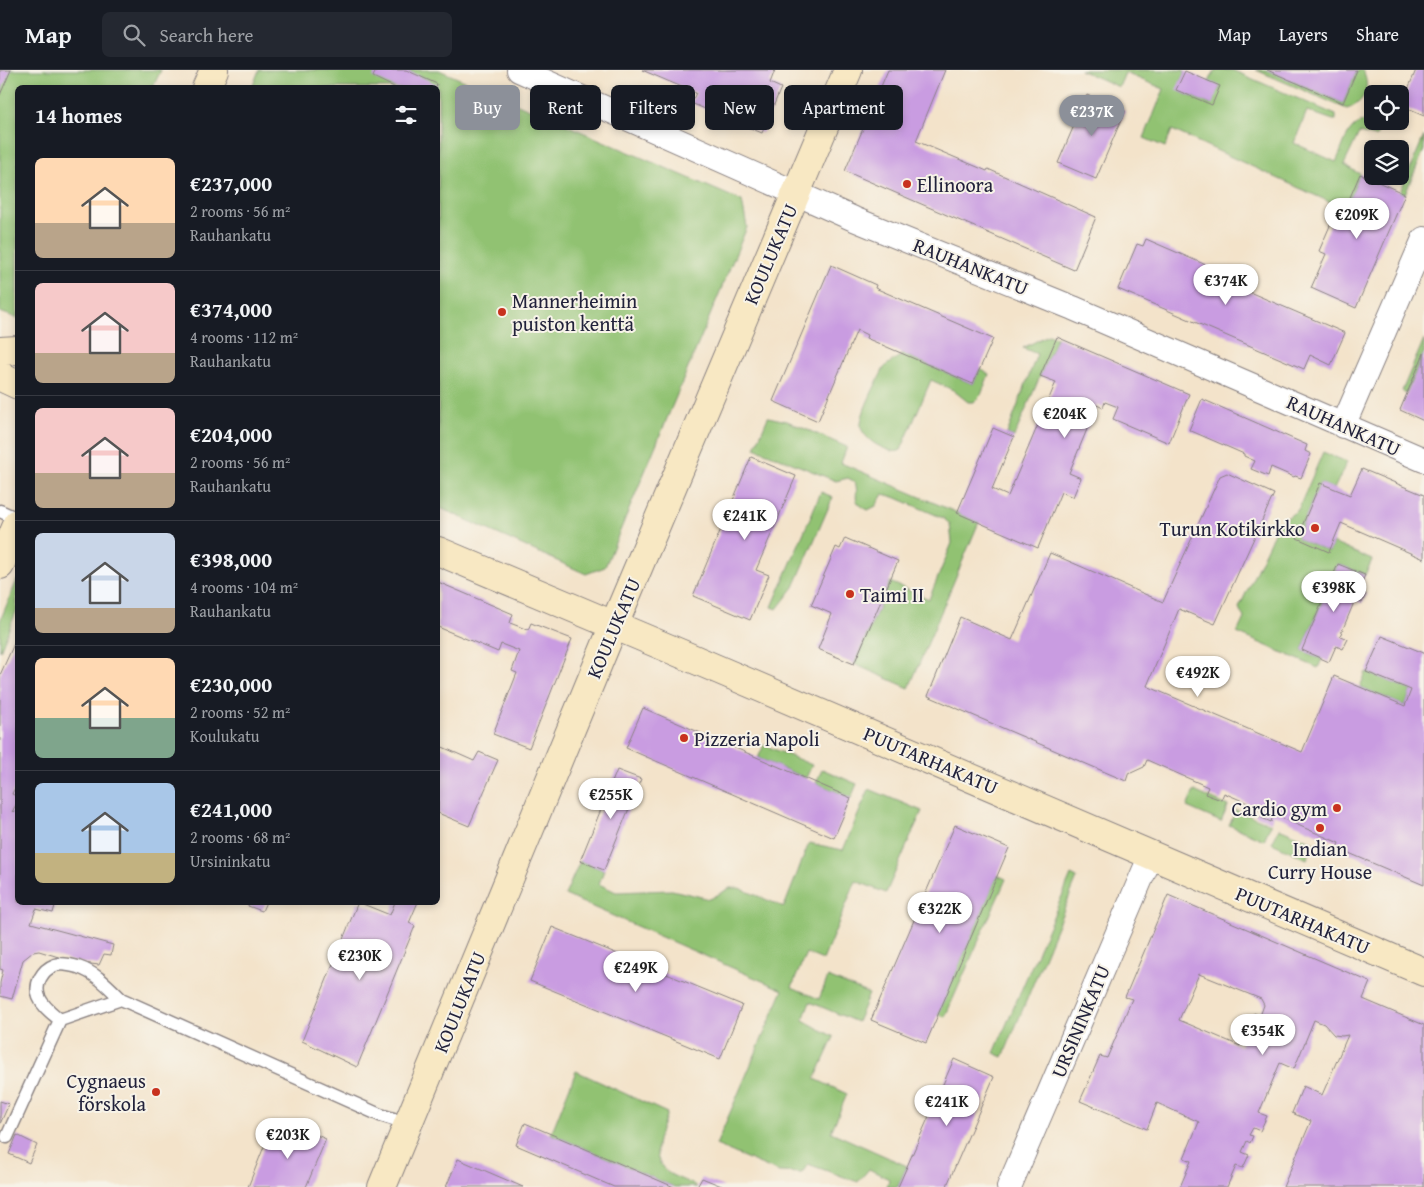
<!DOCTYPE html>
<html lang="en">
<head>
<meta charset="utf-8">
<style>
	:root { --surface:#171b24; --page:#242831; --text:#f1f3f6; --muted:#9ea1a6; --line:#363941; --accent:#8c9099 }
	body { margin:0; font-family:"Gentium Book Plus",serif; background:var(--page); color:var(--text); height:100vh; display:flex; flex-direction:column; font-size:19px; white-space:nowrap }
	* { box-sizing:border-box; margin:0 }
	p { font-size:16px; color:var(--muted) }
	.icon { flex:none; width:28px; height:28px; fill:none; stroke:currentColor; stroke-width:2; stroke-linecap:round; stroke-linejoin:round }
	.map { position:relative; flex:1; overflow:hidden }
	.drawer { position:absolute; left:15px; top:15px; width:425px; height:820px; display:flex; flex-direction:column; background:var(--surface); border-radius:8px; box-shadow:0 2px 8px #0003 }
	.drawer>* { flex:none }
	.banner { position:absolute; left:455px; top:15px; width:475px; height:45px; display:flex; gap:10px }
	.fabs { position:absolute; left:1364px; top:15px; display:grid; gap:10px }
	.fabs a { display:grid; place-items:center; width:45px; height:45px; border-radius:8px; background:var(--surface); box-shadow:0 2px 8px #0003; font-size:25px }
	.price { position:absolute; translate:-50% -42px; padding:0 11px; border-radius:18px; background:#fff; color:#222; font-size:16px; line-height:32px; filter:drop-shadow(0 1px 2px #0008) }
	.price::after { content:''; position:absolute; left:50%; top:30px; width:15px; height:11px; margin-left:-8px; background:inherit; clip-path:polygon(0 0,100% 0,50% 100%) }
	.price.on { background:var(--accent); color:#fff }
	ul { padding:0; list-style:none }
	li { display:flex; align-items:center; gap:15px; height:125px; padding:0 20px }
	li+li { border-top:1px solid var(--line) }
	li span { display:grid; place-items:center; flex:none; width:140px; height:100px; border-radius:8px; color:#555 }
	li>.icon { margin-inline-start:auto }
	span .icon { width:60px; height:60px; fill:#fffc; stroke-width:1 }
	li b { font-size:21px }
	h2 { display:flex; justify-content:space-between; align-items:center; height:60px; padding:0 20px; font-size:21px }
	.pill { padding:0 18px; border-radius:8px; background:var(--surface); box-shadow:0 2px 8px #0003; font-size:18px; line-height:45px }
	.pill.on { background:var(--accent); color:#fff }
	header { display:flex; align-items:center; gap:30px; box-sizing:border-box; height:70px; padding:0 25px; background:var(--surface); border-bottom:1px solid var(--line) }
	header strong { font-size:24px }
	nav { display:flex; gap:28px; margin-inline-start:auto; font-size:18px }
	.search { width:350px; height:45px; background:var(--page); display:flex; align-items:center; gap:12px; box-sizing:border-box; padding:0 18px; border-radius:8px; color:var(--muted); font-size:19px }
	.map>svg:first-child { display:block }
</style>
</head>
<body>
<header>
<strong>Map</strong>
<div class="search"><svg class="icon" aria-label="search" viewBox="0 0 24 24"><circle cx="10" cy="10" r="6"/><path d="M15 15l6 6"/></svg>Search here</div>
<nav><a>Map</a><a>Layers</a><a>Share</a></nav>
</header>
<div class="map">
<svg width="1424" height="1117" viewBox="0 0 1424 1117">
	<rect width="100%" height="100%" fill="#f7f3e8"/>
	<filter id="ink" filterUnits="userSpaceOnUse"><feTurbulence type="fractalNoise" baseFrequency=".02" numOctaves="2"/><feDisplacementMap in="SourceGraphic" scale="10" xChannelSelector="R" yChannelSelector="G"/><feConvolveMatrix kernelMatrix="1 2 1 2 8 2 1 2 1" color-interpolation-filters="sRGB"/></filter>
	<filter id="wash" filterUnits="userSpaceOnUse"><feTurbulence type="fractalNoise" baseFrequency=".0096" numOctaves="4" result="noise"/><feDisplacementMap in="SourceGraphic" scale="20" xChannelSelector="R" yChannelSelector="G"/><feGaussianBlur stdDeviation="1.12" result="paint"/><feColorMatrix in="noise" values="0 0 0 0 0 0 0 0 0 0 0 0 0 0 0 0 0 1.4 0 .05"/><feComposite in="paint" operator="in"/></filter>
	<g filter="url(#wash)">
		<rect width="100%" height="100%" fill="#f3e3ca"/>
		<!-- green -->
		<path fill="#91c272" stroke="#5a7256" d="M 0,0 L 161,0 L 153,17 L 18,18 L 17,248 L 0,242 Z
			M 259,0 L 439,0 L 742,131 L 747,157 L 605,497 L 586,504 L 438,437 L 438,18 L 252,18 Z
			M 1080,0 L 1182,0 L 1185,1 L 1177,20 L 1211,35 L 1220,17 L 1209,12 L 1215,0 L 1232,0 L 1336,45 L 1336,50 L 1333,50 L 1307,41 L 1294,73 L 1336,92 C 1346,72 1346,53 1372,49 L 1372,51 L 1381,51 L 1382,53 L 1376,67 L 1359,63 L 1344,95 L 1360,104 L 1345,139 L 1172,60 L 1165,77 L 1144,68 L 1164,19 L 1125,3 L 1119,17 Z
			M 1256,0 L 1267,0 L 1343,33 L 1357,0 L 1363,0 C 1371,17 1365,33 1347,39 Z
			M 1424,66 L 1424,80 L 1405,124 L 1400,122 Z
			M 1048,265 L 1057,267 L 1014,367 L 1007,364 L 1037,284 L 1023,278 Z
			M 1424,269 L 1424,283 L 1406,323 L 1402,321 Z
			M 903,284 L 973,314 L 980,299 L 989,304 L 981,325 L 974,332 L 968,332 L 953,320 L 931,310 L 901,380 C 894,384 886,379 879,376 C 872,373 862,364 861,357 C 859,345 878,310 884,298 L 888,294 Z
			M 768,347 L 787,351 L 847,377 L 841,393 L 979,452 L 909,618 L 854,594 L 890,512 L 929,529 L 952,473 L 950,454 L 943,448 L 894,427 L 883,424 L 876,436 L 868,440 C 849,430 860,426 855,412 L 848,408 L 836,411 L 755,378 Z
			M 1323,382 L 1347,392 L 1334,419 L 1320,413 L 1297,468 L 1329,482 L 1333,473 L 1372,490 L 1365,505 L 1338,494 L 1302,580 L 1322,589 L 1318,598 L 1237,563 L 1244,548 L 1239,538 L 1278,454 L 1298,440 Z
			M 821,422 L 833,427 L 794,517 L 777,539 L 772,537 Z
			M 17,510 L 17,540 L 0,581 L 0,551 Z
			M 1366,602 L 1411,620 L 1405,636 L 1360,617 Z
			M 764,675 L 812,695 L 806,708 L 758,688 Z
			M 822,699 L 857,714 L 851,728 L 816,713 Z
			M 869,719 L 922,741 L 886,823 L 856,811 L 823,890 L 806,883 L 792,917 L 819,929 L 828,907 L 869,924 L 857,952 L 810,932 L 803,950 L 834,967 L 815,1009 L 847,1024 L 831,1062 L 907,1096 L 898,1117 L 887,1117 L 889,1109 L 869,1099 L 858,1112 L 808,1094 L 802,1103 L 779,1102 L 716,1075 L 783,920 L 565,825 L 580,791 L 604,800 L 599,814 L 616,822 L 672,820 L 710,829 L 730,818 L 739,818 L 784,837 L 809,773 L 843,780 Z
			M 1194,721 L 1228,736 L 1221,752 L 1187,737 Z
			M 1236,740 L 1271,754 L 1264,770 L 1229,755 Z
			M 1279,758 L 1315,773 L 1307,789 L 1272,773 Z
			M 997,805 L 1006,809 L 945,947 L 938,944 Z
			M 1071,805 L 1077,808 L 1003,987 L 994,983 Z
			M 576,1001 L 667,1043 C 661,1063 648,1084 666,1101 C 674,1108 689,1111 697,1117 L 674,1117 L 551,1064 Z"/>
		<g id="blocks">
			<!-- building -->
			<path fill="#c99ce1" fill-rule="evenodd" d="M 0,0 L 11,0 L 0,25 Z
				M 376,0 L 406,0 L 437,14 L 436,18 L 396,18 L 373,7 Z
				M 642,0 L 775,0 L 770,13 L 781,18 L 762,63 L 691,33 L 696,23 Z
				M 888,0 L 945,0 L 916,71 L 987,101 L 988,99 L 1096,147 L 1074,200 L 845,101 Z
				M 1267,0 L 1357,0 L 1343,33 Z
				M 1416,0 L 1424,0 L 1424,46 L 1401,36 Z
				M 1185,1 L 1220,16 L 1212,35 L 1176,20 Z
				M 1087,25 L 1125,41 L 1096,109 L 1058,93 Z
				M 1360,104 L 1405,124 L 1356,238 L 1311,218 L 1326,184 L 1319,181 L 1339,135 L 1345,139 Z
				M 1146,169 L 1243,211 L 1240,218 L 1345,263 L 1331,295 L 1310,285 L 1304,299 L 1118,219 L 1137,174 L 1143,176 Z
				M 831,195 L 876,215 L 875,218 L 993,269 L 973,314 L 866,268 L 867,265 L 857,260 L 818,351 L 773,331 Z
				M 1057,267 L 1189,324 L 1169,373 L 1113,349 L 1118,337 L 1105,332 L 1103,338 L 1097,335 L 1069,403 L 1081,408 L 1073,427 L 1061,422 L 1038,478 L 957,443 L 993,358 L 1014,367 L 992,419 L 1008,426 L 1056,312 L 1040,306 Z
				M 1424,283 L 1424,351 L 1400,340 Z
				M 1202,329 L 1307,375 L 1305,381 L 1311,384 L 1301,408 L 1295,406 L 1294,407 L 1271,397 L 1268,406 L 1251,399 L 1255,391 L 1244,386 L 1244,384 L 1189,360 Z
				M 751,387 L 796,406 L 756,500 L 769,505 L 750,550 L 693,526 Z
				M 1362,399 L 1424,425 L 1424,489 L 1341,453 L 1329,482 L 1297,468 L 1320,413 L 1350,425 Z
				M 1227,403 L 1274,424 L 1215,554 L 1179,539 L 1147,616 L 1302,682 L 1334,606 L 1405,636 L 1411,620 L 1366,602 L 1382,566 L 1424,583 L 1424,815 L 1337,778 L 1339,773 L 1275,745 L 1273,745 L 1271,752 L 1255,745 L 1259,738 L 1224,723 L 1221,730 L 1205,724 L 1208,717 L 1147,690 L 1144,697 L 1131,703 L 1129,702 L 1126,711 L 928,626 L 960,547 L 1012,570 L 1050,483 L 1163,532 L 1220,406 Z
				M 845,468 L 898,491 L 854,594 L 818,579 L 832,544 L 811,535 L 836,477 L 840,479 Z
				M 1338,494 L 1365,505 L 1358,521 L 1366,524 L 1362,533 L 1355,530 L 1340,566 L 1348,569 L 1343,579 L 1336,576 L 1329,592 L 1302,580 Z
				M 438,512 L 513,544 L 510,553 L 528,560 L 531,553 L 572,569 L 529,678 L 493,664 L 517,603 L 512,601 L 519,581 L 501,574 L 498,582 L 438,557 Z
				M 18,565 L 18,711 L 12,724 L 18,727 L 18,731 L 12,742 L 18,740 L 18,832 L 56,832 L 53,843 L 36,839 L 31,853 L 113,875 L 111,885 L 104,884 L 99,895 L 75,892 L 39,881 L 33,882 L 23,890 L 12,929 L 0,926 L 0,913 L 3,900 L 0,899 L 0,605 Z
				M 643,638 L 851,728 L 834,768 L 626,678 Z
				M 438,675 L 474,691 L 479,682 L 498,690 L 469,756 L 438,743 Z
				M 617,700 L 641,709 L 604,800 L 580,791 Z
				M 955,755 L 1009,778 L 926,973 L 871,950 Z
				M 1168,825 L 1370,912 L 1363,929 L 1424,955 L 1424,1117 L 1283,1117 L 1311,1051 L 1292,1043 L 1303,1016 L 1322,1025 L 1348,965 L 1342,966 L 1334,965 L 1324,954 L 1314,950 L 1294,999 L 1280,993 L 1259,1043 L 1267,1046 L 1260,1061 L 1253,1058 L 1249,1065 L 1253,1066 L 1250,1073 L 1247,1071 L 1242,1082 L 1249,1085 L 1243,1098 L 1236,1096 L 1227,1117 L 1180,1117 L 1191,1091 L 1184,1088 L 1199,1052 L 1157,1033 L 1147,1059 L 1080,1031 L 1100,986 L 1107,988 L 1132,929 L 1125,927 ZM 1199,904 L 1261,929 L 1264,935 L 1260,946 L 1254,943 L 1240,976 L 1179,950 Z
				M 249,832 L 266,832 L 262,841 L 248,836 Z
				M 358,832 L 390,845 L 395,832 L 418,832 L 409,853 L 415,856 L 357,997 L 302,971 Z
				M 552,857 L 742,935 L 720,989 L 530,911 Z
				M 954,989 L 994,1007 L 948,1113 L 947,1117 L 898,1117 Z
				M 0,1031 L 9,1034 L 0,1054 Z
				M 287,1052 L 326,1069 L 306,1117 L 248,1117 L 267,1069 L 278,1074 Z
				M 525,1053 L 551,1064 L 674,1117 L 614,1117 L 516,1075 Z
				M 17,1065 L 37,1075 L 29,1093 L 9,1084 Z
				M 458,1089 L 502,1108 L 523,1117 L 446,1117 Z
				M 702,1108 L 724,1117 L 697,1117 Z"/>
		</g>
	</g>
	<g filter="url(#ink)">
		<use href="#blocks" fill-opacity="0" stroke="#8a8282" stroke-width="1"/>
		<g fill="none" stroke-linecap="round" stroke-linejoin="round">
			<!-- lane casing -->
			<g stroke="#8a8282" stroke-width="15">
				<path id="lane" d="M 0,441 L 18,449
					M 60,950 C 52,943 43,937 39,927 C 34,914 42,900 55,895 C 62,893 71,895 78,897 C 96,903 108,916 121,929 L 380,1045 L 410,1054
					M 7,1067 L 60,950 L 121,929"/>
			</g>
			<!-- street casing -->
			<g stroke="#8a8282" stroke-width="26">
				<path id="street" d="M 519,0 L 854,149 L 1073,238 L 1424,390
					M 1343,356 L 1424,169
					M 1009,1117 L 1151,785"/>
			</g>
			<!-- secondary casing -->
			<g stroke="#8a8282" stroke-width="30">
				<path id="secondary" d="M 206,18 L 214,0
					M 0,281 L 18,280
					M 0,305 L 3,308 L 18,315
					M 438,481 L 682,584 L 1424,902
					M 0,495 L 18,453
					M 382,1117 L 614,555 L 848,0"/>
			</g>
			<!-- lane -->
			<use href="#lane" stroke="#fff" stroke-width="12"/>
			<!-- street -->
			<use href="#street" stroke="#fff" stroke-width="24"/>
			<!-- secondary -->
			<use href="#secondary" stroke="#f8e8c3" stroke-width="28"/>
		</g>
	</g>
	<!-- markers -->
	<g fill="#c8321e" stroke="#f7f3e8" stroke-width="2">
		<circle cx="907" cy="114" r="5"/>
		<circle cx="502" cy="242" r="5"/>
		<circle cx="1315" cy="458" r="5"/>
		<circle cx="850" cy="524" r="5"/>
		<circle cx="684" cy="668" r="5"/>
		<circle cx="1337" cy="738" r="5"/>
		<circle cx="1320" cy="758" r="5"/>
		<circle cx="156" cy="1022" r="5"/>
	</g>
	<g text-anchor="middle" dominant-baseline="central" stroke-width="4" stroke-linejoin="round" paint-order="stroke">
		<!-- poi labels -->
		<g font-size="20" fill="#22223b" stroke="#f7f3e8" text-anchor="start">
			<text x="917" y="114">Ellinoora</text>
			<text x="512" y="230">Mannerheimin<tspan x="512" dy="23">puiston kenttä</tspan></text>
			<text x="1305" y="458" text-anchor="end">Turun Kotikirkko</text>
			<text x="860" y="524">Taimi II</text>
			<text x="694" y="668">Pizzeria Napoli</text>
			<text x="1327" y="738" text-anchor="end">Cardio gym</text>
			<text x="1320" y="778" text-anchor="middle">Indian<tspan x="1320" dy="23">Curry House</tspan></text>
			<text x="146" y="1010" text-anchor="end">Cygnaeus<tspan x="146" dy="23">förskola</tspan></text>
		</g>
		<!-- street labels -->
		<g font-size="20" fill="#22223b" stroke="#f7f3e8">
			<text transform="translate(770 184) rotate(-67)">KOULUKATU</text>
			<text transform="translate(971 196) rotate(22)">RAUHANKATU</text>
			<text transform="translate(1344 355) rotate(24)">RAUHANKATU</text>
			<text transform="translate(613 558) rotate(-67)">KOULUKATU</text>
			<text transform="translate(931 690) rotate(23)">PUUTARHAKATU</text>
			<text transform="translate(1303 850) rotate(23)">PUUTARHAKATU</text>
			<text transform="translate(459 932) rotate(-68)">KOULUKATU</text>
			<text transform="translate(1080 951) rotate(-67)">URSININKATU</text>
		</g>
	</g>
</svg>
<div class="fabs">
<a><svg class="icon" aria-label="locate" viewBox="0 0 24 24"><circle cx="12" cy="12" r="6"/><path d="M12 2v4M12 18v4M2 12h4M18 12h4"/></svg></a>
<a><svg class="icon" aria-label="layers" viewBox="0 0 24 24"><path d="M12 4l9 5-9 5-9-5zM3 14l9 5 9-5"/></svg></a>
</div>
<b class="price on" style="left:1092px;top:67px">€237K</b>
<b class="price" style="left:1357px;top:170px">€209K</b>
<b class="price" style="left:1226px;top:236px">€374K</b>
<b class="price" style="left:1065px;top:369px">€204K</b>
<b class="price" style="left:745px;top:471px">€241K</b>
<b class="price" style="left:1334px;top:543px">€398K</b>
<b class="price" style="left:1198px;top:628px">€492K</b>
<b class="price" style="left:611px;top:750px">€255K</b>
<b class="price" style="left:940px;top:864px">€322K</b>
<b class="price" style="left:360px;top:911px">€230K</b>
<b class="price" style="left:636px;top:923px">€249K</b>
<b class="price" style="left:1263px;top:986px">€354K</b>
<b class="price" style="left:947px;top:1057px">€241K</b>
<b class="price" style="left:288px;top:1090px">€203K</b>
<div class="banner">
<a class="pill on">Buy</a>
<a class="pill">Rent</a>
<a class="pill">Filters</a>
<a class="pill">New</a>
<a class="pill">Apartment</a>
</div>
<section class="drawer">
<h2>14 homes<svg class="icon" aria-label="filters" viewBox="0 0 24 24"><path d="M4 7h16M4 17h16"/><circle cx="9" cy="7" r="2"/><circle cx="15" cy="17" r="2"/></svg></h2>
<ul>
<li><span style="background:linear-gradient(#ffd9b3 65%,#b9a48a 0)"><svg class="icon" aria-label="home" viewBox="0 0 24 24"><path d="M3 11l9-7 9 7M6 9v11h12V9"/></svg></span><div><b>€237,000</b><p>2 rooms · 56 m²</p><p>Rauhankatu</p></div></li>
<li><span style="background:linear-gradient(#f6c9c9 70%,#b9a48a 0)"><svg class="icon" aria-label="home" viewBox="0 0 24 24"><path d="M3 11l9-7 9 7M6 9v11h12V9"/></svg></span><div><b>€374,000</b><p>4 rooms · 112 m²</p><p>Rauhankatu</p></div></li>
<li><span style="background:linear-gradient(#f6c9c9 65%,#b9a48a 0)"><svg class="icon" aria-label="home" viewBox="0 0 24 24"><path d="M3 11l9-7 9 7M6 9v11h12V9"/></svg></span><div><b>€204,000</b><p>2 rooms · 56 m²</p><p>Rauhankatu</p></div></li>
<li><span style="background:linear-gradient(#c9d6e8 75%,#b9a48a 0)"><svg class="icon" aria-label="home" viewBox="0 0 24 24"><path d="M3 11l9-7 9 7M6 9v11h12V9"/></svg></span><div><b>€398,000</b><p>4 rooms · 104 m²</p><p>Rauhankatu</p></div></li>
<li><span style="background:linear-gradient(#ffd9b3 60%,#7fa58c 0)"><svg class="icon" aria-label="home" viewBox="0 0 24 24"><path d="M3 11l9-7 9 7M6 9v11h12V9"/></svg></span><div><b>€230,000</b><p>2 rooms · 52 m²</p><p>Koulukatu</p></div></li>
<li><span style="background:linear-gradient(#a9c7e8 70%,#c2b280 0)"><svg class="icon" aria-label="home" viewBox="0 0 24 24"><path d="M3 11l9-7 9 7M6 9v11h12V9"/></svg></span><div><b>€241,000</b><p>2 rooms · 68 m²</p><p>Ursininkatu</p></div></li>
</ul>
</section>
</div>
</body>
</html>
